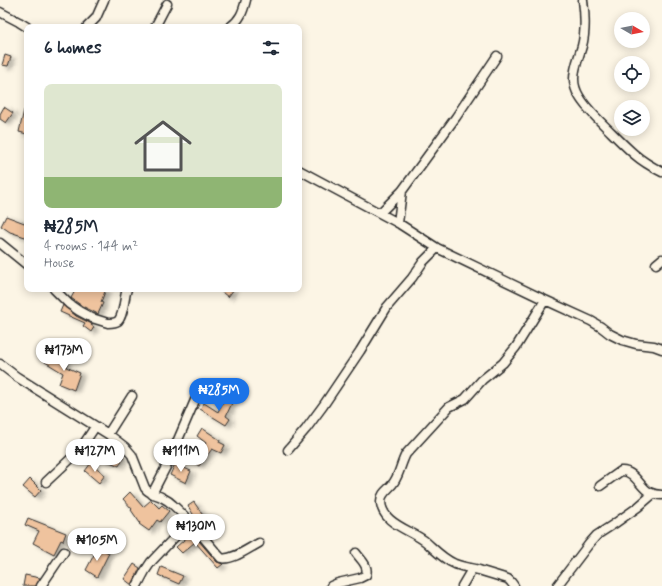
<!DOCTYPE html>
<html lang="en">
<head>
<meta charset="utf-8">
<style>
	:root { --surface:#fff; --page:#f6f6f7; --text:#1f2937; --muted:#747a83; --accent:#1a73e8 }
	body { margin:0; font-family:Mynerve,sans-serif; background:var(--page); color:var(--text); height:100vh; display:flex; flex-direction:column; font-size:15px; white-space:nowrap }
	* { box-sizing:border-box; margin:0 }
	p { font-size:13px; color:var(--muted) }
	.icon { flex:none; width:22px; height:22px; fill:none; stroke:currentColor; stroke-width:2; stroke-linecap:round; stroke-linejoin:round }
	.map { position:relative; flex:1; overflow:hidden }
	.side { position:absolute; left:24px; top:24px; width:278px; height:268px; display:flex; flex-direction:column; background:var(--surface); border-radius:8px; box-shadow:0 2px 10px #0003 }
	.side>* { flex:none }
	.needle { width:26px; rotate:99deg }
	.fabs { position:absolute; left:614px; top:12px; display:grid; gap:8px }
	.fabs a { display:grid; place-items:center; width:36px; height:36px; border-radius:50%; background:var(--surface); box-shadow:0 2px 10px #0003; font-size:20px }
	.price { position:absolute; translate:-50% -34px; padding:0 9px; border-radius:14px; background:#fff; color:#222; font-size:13px; line-height:26px; filter:drop-shadow(0 1px 2px #0008) }
	.price::after { content:''; position:absolute; left:50%; top:24px; width:12px; height:9px; margin-left:-6px; background:inherit; clip-path:polygon(0 0,100% 0,50% 100%) }
	.price.current { background:var(--accent); color:#fff }
	ul { padding:0; list-style:none }
	li { display:grid; align-content:center; gap:8px; height:212px; padding:0 20px }
	li span { display:grid; place-items:center; height:124px; border-radius:8px; color:#555 }
	li>.icon { margin-inline-start:auto }
	span .icon { width:72px; height:72px; fill:#fffc; stroke-width:1 }
	li b { font-size:17px }
	h2 { display:flex; justify-content:space-between; align-items:center; height:48px; padding:0 20px; font-size:17px }
	.map>svg:first-child { display:block }
</style>
</head>
<body>
<div class="map">
<svg width="662" height="586" viewBox="0 0 662 586">
	<defs>
		<filter id="shadow"><feDropShadow dx="4.5" dy="2.5" stdDeviation="2" flood-color="#0004"/></filter>
	</defs>
	<rect width="100%" height="100%" fill="#fcf5e5"/>
	<filter id="ink" filterUnits="userSpaceOnUse"><feTurbulence type="fractalNoise" baseFrequency=".025" numOctaves="2"/><feDisplacementMap in="SourceGraphic" scale="8" xChannelSelector="R" yChannelSelector="G"/><feConvolveMatrix kernelMatrix="1 2 1 2 8 2 1 2 1" color-interpolation-filters="sRGB"/></filter>
	<g filter="url(#ink)">
		<!-- building -->
		<path fill="#efc39e" stroke="#2b2b2b" filter="url(#shadow)" d="M 5,55 L 11,57 L 8,66 L 2,65 Z
			M 4,107 L 13,113 L 6,123 L 0,119 L 0,114 Z
			M 24,110 L 27,110 L 27,134 L 19,132 Z
			M 6,216 L 27,224 L 27,233 L 25,237 L 10,232 L 1,226 Z
			M 76,289 L 106,289 L 101,302 L 103,303 L 98,314 L 82,306 L 71,298 Z
			M 218,289 L 234,289 L 228,297 Z
			M 63,305 L 76,316 L 92,324 L 91,325 L 94,327 L 91,332 L 83,326 L 85,323 L 60,312 Z
			M 50,353 L 68,363 L 66,367 L 80,373 L 74,390 L 59,384 L 63,373 L 45,362 Z
			M 224,399 L 232,403 L 226,416 L 230,419 L 226,425 L 200,409 L 204,403 L 218,412 Z
			M 202,428 L 220,440 L 219,442 L 225,445 L 221,453 L 212,449 L 199,466 L 193,462 L 206,443 L 197,436 Z
			M 105,448 L 124,457 L 119,466 L 101,458 Z
			M 91,463 L 105,475 L 99,483 L 85,471 Z
			M 175,464 L 191,471 L 186,483 L 170,475 Z
			M 30,479 L 41,490 L 35,497 L 23,487 Z
			M 130,492 L 143,507 L 151,500 L 159,508 L 162,505 L 169,511 L 160,522 L 157,520 L 149,531 L 139,524 L 140,523 L 131,510 L 132,509 L 123,499 Z
			M 194,502 L 206,520 L 199,524 L 188,506 Z
			M 28,518 L 66,533 L 63,541 L 61,540 L 54,554 L 33,543 L 39,531 L 25,525 Z
			M 192,533 L 217,562 L 223,564 L 218,568 L 195,542 L 182,553 L 176,547 Z
			M 98,547 L 109,553 L 97,577 L 86,570 Z
			M 134,564 L 140,568 L 132,585 L 124,579 Z
			M 161,567 L 183,576 L 179,584 L 158,575 Z
			M 25,575 L 40,578 L 36,586 L 23,586 Z"/>
		<g fill="none" stroke-linecap="round" stroke-linejoin="round">
			<!-- street casing -->
			<g stroke="#2b2b2b" stroke-width="11">
				<path id="street" d="M 583,0 C 585,15 586,31 582,46 C 579,57 574,67 574,79 C 574,84 576,91 579,96 C 587,110 600,121 612,133 C 619,140 626,147 634,154 C 642,161 652,167 662,172
					M 0,12 L 19,22 L 27,27
					M 87,27 L 96,18 L 104,0
					M 155,27 L 167,4
					M 230,27 C 240,20 243,12 246,0
					M 299,170 L 398,223 L 437,248 L 545,300 L 591,321 L 601,327 L 610,334 L 622,340 L 636,344 L 654,346 L 662,349
					M 380,213 L 402,191 L 456,117 L 497,56
					M 398,223 L 402,191
					M 0,243 L 27,265
					M 656,264 L 662,259
					M 54,289 L 69,304 L 79,311 L 92,318 L 108,323 C 111,323 115,323 118,321 C 124,315 124,297 127,289
					M 0,364 L 17,377 L 108,434 L 125,447 L 132,455 L 145,488 C 150,495 157,494 163,498 C 167,500 170,502 173,505 C 191,521 205,540 221,558 C 232,561 249,548 259,543
					M 108,434 L 132,396
					M 288,450 L 306,429 L 323,406 L 360,351 L 387,307 L 412,278 L 423,262 L 437,248
					M 46,482 L 79,451 L 95,427
					M 600,486 L 621,471 C 634,470 640,487 649,492 C 653,494 658,495 662,495
					M 152,494 L 168,463 L 199,391
					M 41,586 L 64,552
					M 137,586 L 145,571 L 151,562 L 190,521
					M 331,586 L 338,583 L 360,578 L 366,575 C 369,566 361,560 356,553
					M 462,586 L 472,569
					M 514,586 L 511,582 L 508,579 C 498,576 488,573 479,570 C 471,568 463,567 455,564 C 443,559 435,550 426,542 C 412,530 381,524 381,501 C 381,492 390,489 394,482 C 400,473 401,463 406,454 L 449,407 L 465,399 L 482,380 L 503,363 L 516,347 L 545,300
					M 557,586 L 589,544 L 597,535 L 614,524 L 638,507 L 653,494"/>
			</g>
			<!-- street -->
			<use href="#street" stroke="#fcf5e5" stroke-width="8"/>
		</g>
	</g>
</svg>
<div class="fabs">
<a><svg class="needle" viewBox="-14 -14 28 28"><path d="M0-13l5 13h-10z" fill="#e53935"/><path d="M0 13l5-13h-10z" fill="#747a83"/></svg></a>
<a><svg class="icon" aria-label="locate" viewBox="0 0 24 24"><circle cx="12" cy="12" r="6"/><path d="M12 2v4M12 18v4M2 12h4M18 12h4"/></svg></a>
<a><svg class="icon" aria-label="layers" viewBox="0 0 24 24"><path d="M12 4l9 5-9 5-9-5zM3 14l9 5 9-5"/></svg></a>
</div>
<b class="price" style="left:64px;top:372px">₦173M</b>
<b class="price current" style="left:219px;top:412px">₦285M</b>
<b class="price" style="left:95px;top:473px">₦127M</b>
<b class="price" style="left:181px;top:473px">₦111M</b>
<b class="price" style="left:196px;top:548px">₦130M</b>
<b class="price" style="left:97px;top:562px">₦105M</b>
<section class="side">
<h2>6 homes<svg class="icon" aria-label="filters" viewBox="0 0 24 24"><path d="M4 7h16M4 17h16"/><circle cx="9" cy="7" r="2"/><circle cx="15" cy="17" r="2"/></svg></h2>
<ul>
<li><span style="background:linear-gradient(#dfe7d0 75%,#8fb573 0)"><svg class="icon" aria-label="home" viewBox="0 0 24 24"><path d="M3 11l9-7 9 7M6 9v11h12V9"/></svg></span><div><b>₦285M</b><p>4 rooms · 144 m²</p><p>House</p></div></li>
</ul>
</section>
</div>
</body>
</html>
